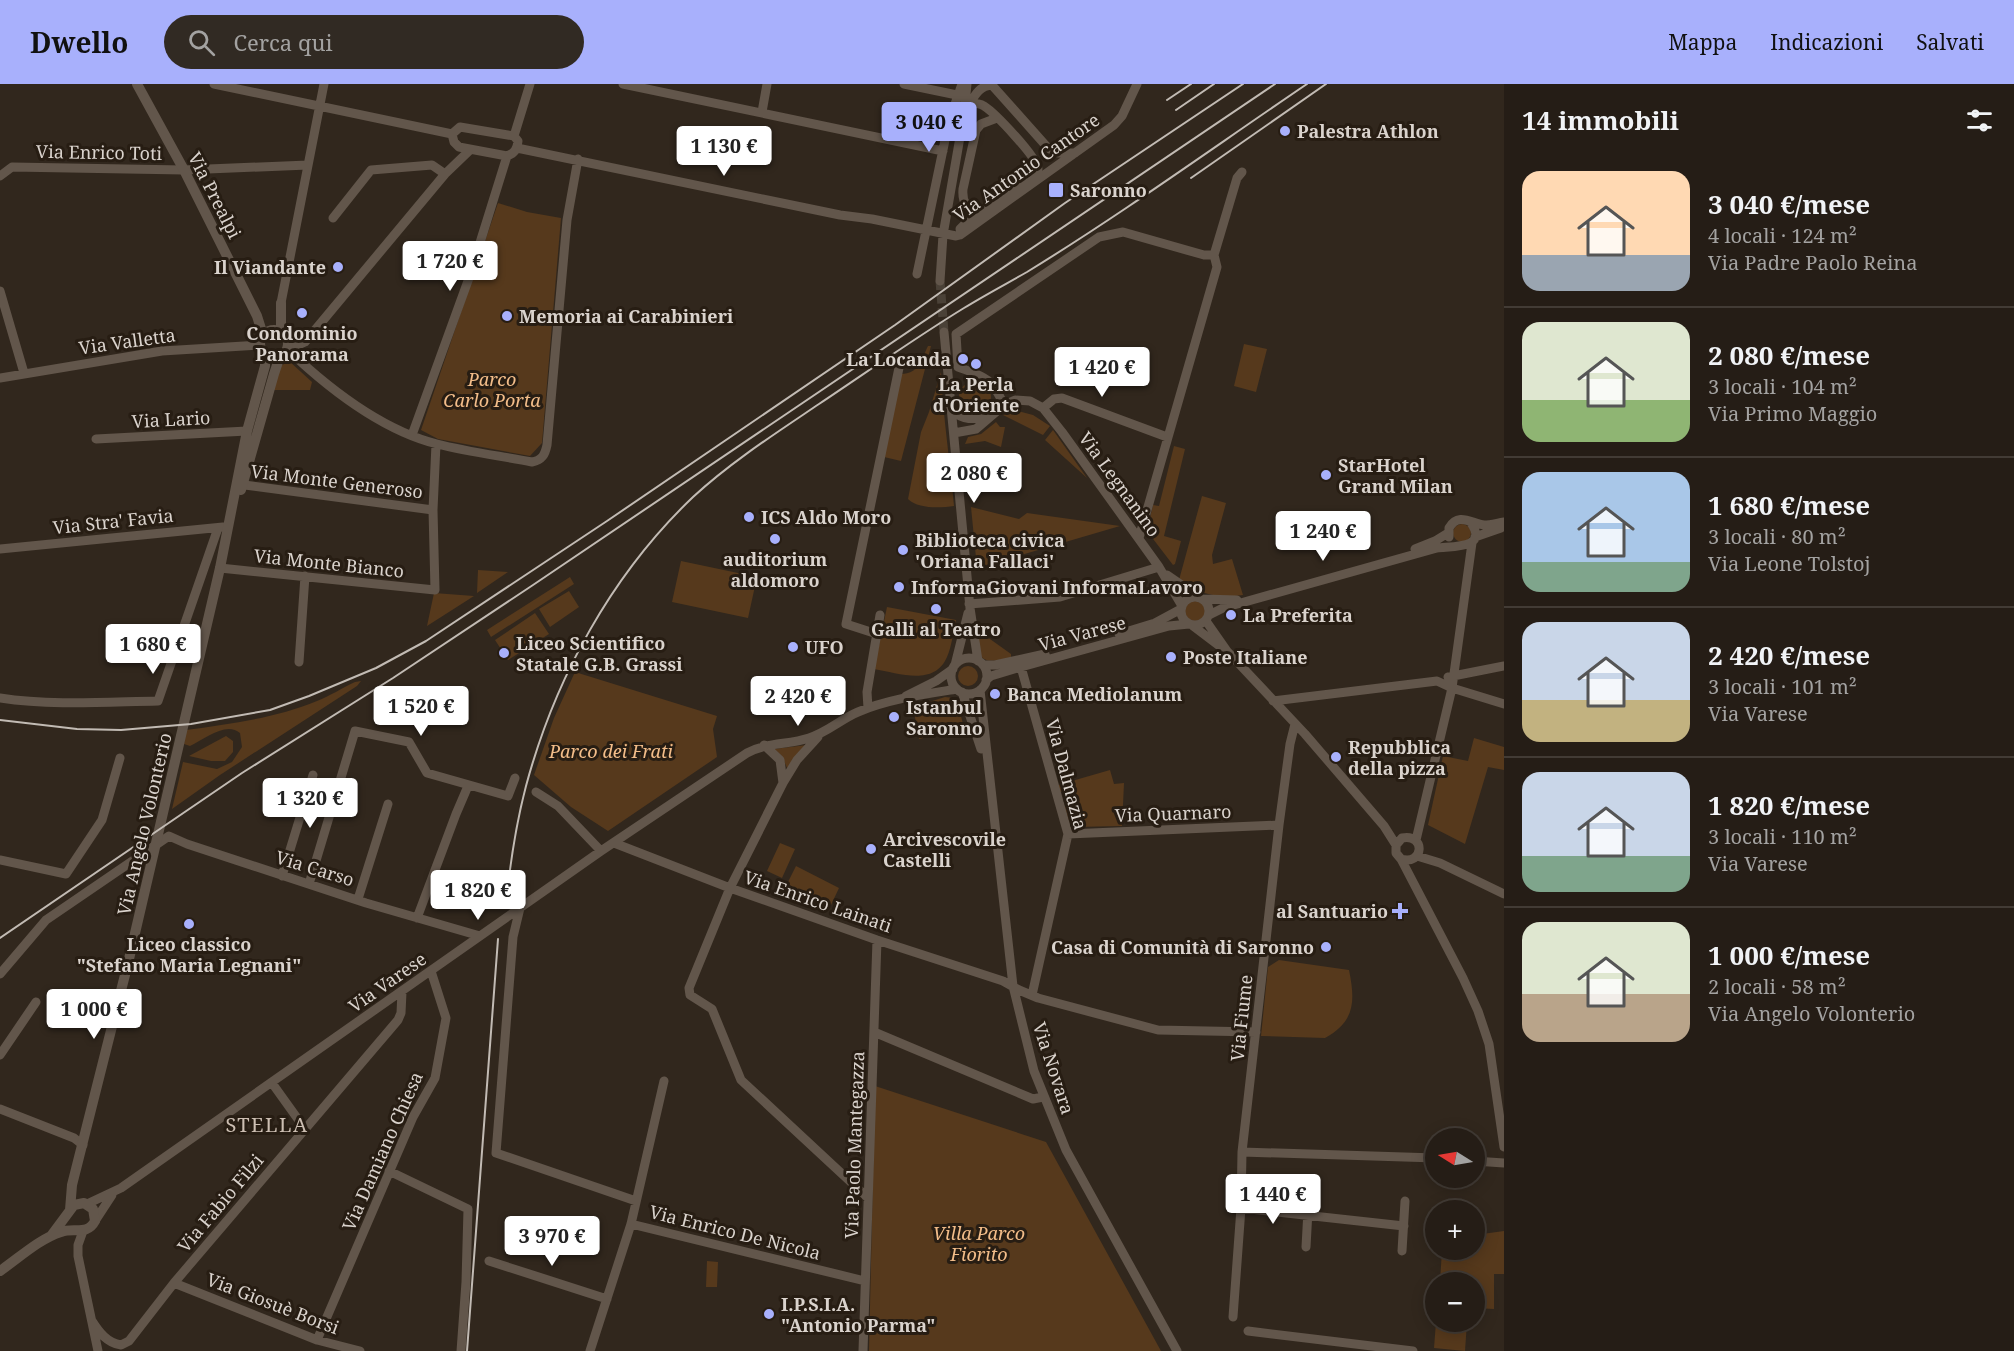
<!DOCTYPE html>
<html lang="it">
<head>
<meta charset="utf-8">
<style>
	:root { --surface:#251d16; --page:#312a23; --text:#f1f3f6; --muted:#a3a2a1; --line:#423b35; --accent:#a8b0fc }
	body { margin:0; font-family:"Noto Serif",serif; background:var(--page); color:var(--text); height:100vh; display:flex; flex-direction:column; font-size:22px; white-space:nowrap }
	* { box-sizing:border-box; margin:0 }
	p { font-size:20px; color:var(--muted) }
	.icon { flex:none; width:33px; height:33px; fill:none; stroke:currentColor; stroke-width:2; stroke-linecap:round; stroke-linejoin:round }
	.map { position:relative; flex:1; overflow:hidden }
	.details { display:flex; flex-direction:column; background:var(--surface); width:510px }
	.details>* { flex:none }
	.needle { width:39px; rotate:281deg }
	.tools { position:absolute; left:1425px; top:1044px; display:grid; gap:12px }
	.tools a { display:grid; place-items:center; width:60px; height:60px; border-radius:50%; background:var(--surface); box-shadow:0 3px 15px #0003,0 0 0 2px var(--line); font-size:30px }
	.price { position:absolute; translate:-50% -51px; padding:0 14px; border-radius:6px; background:#fff; color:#222; font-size:20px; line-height:39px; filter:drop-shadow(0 2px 3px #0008) }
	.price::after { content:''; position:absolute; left:50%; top:36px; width:18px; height:14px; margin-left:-9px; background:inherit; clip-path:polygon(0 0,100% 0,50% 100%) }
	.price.selected { background:var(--accent); color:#111 }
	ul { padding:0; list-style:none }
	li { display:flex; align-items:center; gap:18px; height:150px; padding:0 18px }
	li+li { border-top:2px solid var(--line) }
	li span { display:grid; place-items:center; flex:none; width:168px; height:120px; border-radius:18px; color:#555 }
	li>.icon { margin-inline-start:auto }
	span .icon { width:72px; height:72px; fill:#fffc; stroke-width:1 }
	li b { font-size:26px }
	h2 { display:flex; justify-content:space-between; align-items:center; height:72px; padding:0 18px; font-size:26px }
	header { display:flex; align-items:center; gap:36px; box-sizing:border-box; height:84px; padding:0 30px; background:var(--accent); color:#111 }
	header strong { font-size:28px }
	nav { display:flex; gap:33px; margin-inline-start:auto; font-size:21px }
	.search { width:420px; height:54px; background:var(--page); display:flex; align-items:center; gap:15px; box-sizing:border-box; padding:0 21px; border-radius:33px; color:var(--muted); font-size:22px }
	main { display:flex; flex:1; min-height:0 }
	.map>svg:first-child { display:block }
</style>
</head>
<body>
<header>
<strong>Dwello</strong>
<div class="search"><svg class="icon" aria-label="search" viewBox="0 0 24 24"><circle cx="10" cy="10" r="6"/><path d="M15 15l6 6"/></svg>Cerca qui</div>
<nav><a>Mappa</a><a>Indicazioni</a><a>Salvati</a></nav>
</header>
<main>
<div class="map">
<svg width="1504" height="1267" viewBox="0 0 1504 1267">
	<rect width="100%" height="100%" fill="#31271d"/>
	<!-- green -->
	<path fill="#56391c" d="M 498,119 L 527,128 L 561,134 L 542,359 L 530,372 L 438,355 L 421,346 Z
		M 1244,260 L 1267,265 L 1256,308 L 1234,302 Z
		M 928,262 L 931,262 L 901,377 L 884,373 L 901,290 C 919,290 921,276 928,262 Z
		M 289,277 L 312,298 L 310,306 L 271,306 L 279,283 Z
		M 941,288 C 943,333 950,377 954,422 C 940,424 918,425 908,415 L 921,348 L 929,328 Z
		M959 313a16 16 0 1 1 32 0a16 16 0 1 1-32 0Z
		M 1014,326 L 1033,331 L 1050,342 L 1043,351 L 1003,331 Z
		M 996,338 L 1000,343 L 1005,343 L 1001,363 L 985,357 L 965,360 L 968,353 L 981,350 Z
		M 1053,346 L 1087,394 L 1045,356 Z
		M 1174,362 L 1185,365 L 1164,452 L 1181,457 L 1175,480 L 1173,481 L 1147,447 L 1153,421 L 1159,422 Z
		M 1202,412 L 1226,419 L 1212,471 L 1213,480 L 1232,475 L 1243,511 C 1218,515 1199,510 1179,496 Z
		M 971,423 L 1019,435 L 1027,429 L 1120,442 L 977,484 Z
		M1453 449a9 9 0 1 1 18 0a9 9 0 1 1-18 0Z
		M 681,477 L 757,493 L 748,534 L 672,518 Z
		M 478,486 L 508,488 L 477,509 Z
		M 570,493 L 574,500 L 491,553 L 487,546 Z
		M 569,507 L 579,523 L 550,543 L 539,525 Z
		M 434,509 L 474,512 L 427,542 Z
		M1185 527a10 10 0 1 1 20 0a10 10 0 1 1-20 0Z
		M 887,523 L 956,536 C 953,548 952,562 947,573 C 934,603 899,589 874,585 Z
		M 535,529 L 549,550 L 508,576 L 495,556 Z
		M 976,543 L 982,543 L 983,550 L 1011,570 L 1011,574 C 976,581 980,575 976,543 Z
		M958 592a10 10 0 1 1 20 0a10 10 0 1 1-20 0Z
		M 575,588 L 717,632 L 713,645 L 717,673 L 608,747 L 571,723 L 534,691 L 554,634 Z
		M 361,597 L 357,602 L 220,691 L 172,725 L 183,678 L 217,685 L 232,678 L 242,663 L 240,649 C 226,637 205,655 190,662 L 184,660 L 186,646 C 230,640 276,634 317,617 C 330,612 342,604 355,598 Z
		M 945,613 L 954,614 L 958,620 L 964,644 L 919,655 L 913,623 Z
		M 226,652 L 233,657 L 233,668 L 225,677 L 211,677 L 189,672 Z
		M 1474,654 L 1504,663 L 1504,686 L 1488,683 L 1465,760 L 1428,741 L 1443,672 L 1468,677 Z
		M 807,661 L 787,684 L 782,672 L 774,665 Z
		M 1110,686 L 1114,700 L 1124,699 L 1122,742 L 1075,743 L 1069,737 L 1065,723 L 1077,719 L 1073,705 L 1060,708 L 1058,701 Z
		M 780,759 L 795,765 L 782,794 L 767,787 Z
		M 796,782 L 839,804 L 831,821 L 787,800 Z
		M 1279,876 L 1349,886 C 1355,916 1356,937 1325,954 L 1261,952 L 1268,883 Z
		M 875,1002 L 1046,1058 L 1161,1267 L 869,1267 Z
		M 1504,1147 L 1504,1190 L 1494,1190 L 1494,1225 L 1475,1224 L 1474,1198 L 1440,1198 L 1442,1166 L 1474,1166 L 1475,1151 Z
		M 707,1177 L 718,1178 L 717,1203 L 706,1203 Z
		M 1436,1238 L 1467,1238 L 1465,1267 L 1434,1264 Z"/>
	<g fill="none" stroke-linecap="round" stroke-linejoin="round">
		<!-- minor-tunnel -->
		<path stroke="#4a4137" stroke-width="9" stroke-dasharray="9 4.5" stroke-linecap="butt" d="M 940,197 L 944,248"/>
		<!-- minor -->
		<path stroke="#62564b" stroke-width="9" d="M 214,0 L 452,50
			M 623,0 L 943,67
			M 904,0 L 957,11
			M 991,0 L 1048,64 L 1058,69 L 1075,69
			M 969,21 C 975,11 979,2 992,1
			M 762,28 L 767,0
			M 460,43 L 514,52 L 518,57 C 517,65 515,69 507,72 L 459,63 L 454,58 L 452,50 Z
			M 514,52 L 530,0
			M 517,64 L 840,131 L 872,135 L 956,152 L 960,151 L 1114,41 L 1122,32 L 1137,0
			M 0,92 L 12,83 L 184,86 L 308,81
			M 978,127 C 966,125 962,117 963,105 L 976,46 L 981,40 L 997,34
			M 333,134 L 371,86 L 432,81 L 445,90
			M 960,145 L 978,127 L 1034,89 L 1038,85 C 1037,73 995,29 984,22 C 979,19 975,19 970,19
			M 917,190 L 949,37 L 962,0
			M 940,197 L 943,151 L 964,30 L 967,0
			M 0,207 L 24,289
			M 281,219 L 324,0
			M 944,248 L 970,524 L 978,577
			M 288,260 L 294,263 L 305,258 L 445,90 L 470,66
			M 287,265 C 328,304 381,346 437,360 C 468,368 501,372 532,378 C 542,376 545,371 547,361 L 567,136 L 578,75
			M 0,294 L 162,267 L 260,261
			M 1004,321 C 991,293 985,293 958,283 L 956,250 L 1099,153 L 1123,148 L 1204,171 L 1214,171
			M 1043,324 L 1054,315 L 1062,314 L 1167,353
			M 951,325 C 963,338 975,335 990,332
			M 954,349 L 976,345 L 1004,321 L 1015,316 L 1030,317 L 1043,324 L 1062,348 L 1159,483 L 1182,522
			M 412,351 L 469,194 L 507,72
			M 96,355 L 247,347
			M 237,400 L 433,426
			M 1449,453 L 1449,444 C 1458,428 1471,439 1484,441 C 1491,441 1497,439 1504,438
			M 1475,453 L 1501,444
			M 1139,454 L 1217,183 L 1214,171 L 1237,94 L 1242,88
			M 0,465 L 223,443
			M 1415,465 L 1435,457 L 1448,449
			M 220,484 L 435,506 L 433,426 L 436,360
			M 1167,491 L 1199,513
			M1181 527a14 14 0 1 1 28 0a14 14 0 1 1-28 0Z
			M 1203,515 L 1237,516
			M 969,520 L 1060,513 L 1159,483
			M 1209,531 L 1223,524 L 1437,464 C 1452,462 1489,465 1471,439
			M 1206,537 L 1227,567 L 1305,650 L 1384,742 L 1396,761 L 1396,769 L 1401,775 L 1463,894 L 1478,927 L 1489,960 L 1504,1063
			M 1193,542 L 1222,564
			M 877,550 L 846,540 L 900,279
			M 1119,550 L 1155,539 L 1181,525
			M951 592a18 18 0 1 1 36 0a18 18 0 1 1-36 0Z
			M 299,578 L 305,492
			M 955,581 L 968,529
			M 983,581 L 995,581 L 1045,570
			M 1021,583 L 1068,750 L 1032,911
			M 1448,593 L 1504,582
			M 986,596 L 991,592 L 1021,583 L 1169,542 L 1189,540
			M 980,606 L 1013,902 L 1034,987 L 1066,1066 L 1177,1267
			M 962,608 L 981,665
			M 906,612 L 936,597 L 953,585
			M 0,614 C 52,622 105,618 158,617 L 218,444
			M 1273,617 L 1437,597 L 1452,604 L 1504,620
			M 868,624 L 867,608 L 880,531
			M 818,653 L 797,676 L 783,699 L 730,804 L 689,904 L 690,911 L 712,925 L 741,996 L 868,1114
			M 764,661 L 780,676 L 783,699
			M 536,708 L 558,722 L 601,767
			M 1068,750 L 1279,741
			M 1416,756 L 1452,604 L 1472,459
			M 614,759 L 730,804 L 877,856 L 1003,897 L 1019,906 L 1038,914 L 1158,946 L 1256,948
			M 1396,761 L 1402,754 C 1426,749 1424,782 1401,775
			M 1417,772 L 1440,779 L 1504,810
			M 0,776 L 66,790 L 102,736 L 120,674
			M 282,792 L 313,691
			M 309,800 L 355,647 L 409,658 L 427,689 L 508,712 L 515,694
			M 358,815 L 388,720
			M 520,824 L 513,853 L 496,1069 L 636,1117
			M 417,834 L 456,730 L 468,702
			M 0,890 L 46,836 L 169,752 L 187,760 L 366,819 L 480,852
			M 874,948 L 1033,1015 L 1043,1013
			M 0,971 L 36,918
			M 272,999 L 305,1045
			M 0,1025 L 74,1054 L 83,1061
			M 1242,1068 L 1436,1074
			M 1474,1077 L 1504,1079
			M 389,1087 L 468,1125 L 466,1198 L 461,1267
			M 87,1120 L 121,1104 L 601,767 L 747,669 C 767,658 788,661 809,654 C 828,648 841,635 858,628 C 888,615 926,610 957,605
			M 1241,1124 L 1404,1142
			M 95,1137 L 112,1111
			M 631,1140 L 865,1197
			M 83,1147 L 78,1161 L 78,1172 L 98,1267
			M 1306,1163 L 1309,1108
			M 1402,1167 L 1405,1117
			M 489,1177 L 607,1215
			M 174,1199 L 317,1256 L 360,1267
			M 1233,1233 L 1241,1124 L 1242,1068 L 1279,741 L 1290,660 L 1295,640
			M 92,1237 C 99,1248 107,1259 121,1261 L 129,1257 L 174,1199 L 398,936 L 401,929 L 402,908
			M 1248,1247 L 1413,1267
			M 317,1256 L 413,1033 L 435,994 L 446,934 L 431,887
			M 590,1267 L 631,1140 L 664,997
			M 863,1267 L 877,856"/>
		<!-- tertiary -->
		<path stroke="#62564b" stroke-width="10" d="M 137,0 L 184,86 L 257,232 L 263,251
			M 281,219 L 281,248
			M260 260a14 14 0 1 1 28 0a14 14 0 1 1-28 0Z
			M 241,406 L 274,290 L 280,272
			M 70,1126 L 72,1101 L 129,875 L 200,570 L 220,484 L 247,347 L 265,282 L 265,270
			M 0,1187 C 19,1174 39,1155 61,1148 C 74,1143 87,1152 95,1137 L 93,1125 L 84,1119 L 74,1121 L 51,1152"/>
		<!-- rail -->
		<path stroke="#c2bbb4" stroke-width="2" d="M 1167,16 L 1191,0
			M 1176,26 L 1214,0
			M 1191,94 L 1326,0
			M 0,636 L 77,645 L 121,646 L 191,640 L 270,626 L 309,612 L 376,584 L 426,557 L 607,437 L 895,241 L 1065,119 L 1243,0
			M 506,820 C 510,780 516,740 526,702 C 555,594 612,490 693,413 C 731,378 776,349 819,320 C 867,288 915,254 964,224 C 985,211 1006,200 1027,188 C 1123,129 1214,63 1307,0
			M 0,854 L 242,689 L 393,594 L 533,501 L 1275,0
			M 467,1267 L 498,855"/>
	</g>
	<!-- markers -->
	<g fill="#a8b0fc" stroke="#271d13" stroke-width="2">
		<circle cx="1285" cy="47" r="6"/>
		<rect x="1048" y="98" width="16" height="16" rx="3"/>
		<circle cx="338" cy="183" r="6"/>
		<circle cx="302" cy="229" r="6"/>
		<circle cx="507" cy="232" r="6"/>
		<circle cx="963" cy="275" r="6"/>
		<circle cx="976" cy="280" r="6"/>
		<circle cx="1326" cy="391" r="6"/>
		<circle cx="749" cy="433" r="6"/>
		<circle cx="775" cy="455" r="6"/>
		<circle cx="903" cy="466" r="6"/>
		<circle cx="899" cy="503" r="6"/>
		<circle cx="936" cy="525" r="6"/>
		<circle cx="1231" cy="531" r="6"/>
		<circle cx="793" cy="563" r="6"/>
		<circle cx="504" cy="569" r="6"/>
		<circle cx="1171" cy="573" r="6"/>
		<circle cx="995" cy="610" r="6"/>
		<circle cx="894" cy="633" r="6"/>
		<circle cx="1336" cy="673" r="6"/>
		<circle cx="871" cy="765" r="6"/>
		<path d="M1397 818h6v6h6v6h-6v6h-6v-6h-6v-6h6z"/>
		<circle cx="189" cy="840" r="6"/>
		<circle cx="1326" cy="863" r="6"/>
		<circle cx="769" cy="1230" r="6"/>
	</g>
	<g text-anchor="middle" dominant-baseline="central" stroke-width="6" stroke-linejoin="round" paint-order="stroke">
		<!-- poi labels -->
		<g font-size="18" font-weight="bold" fill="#dad3cd" stroke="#271d13" text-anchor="start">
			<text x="1297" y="47">Palestra Athlon</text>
			<text x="1070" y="106">Saronno</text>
			<text x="326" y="183" text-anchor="end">Il Viandante</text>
			<text x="519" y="232">Memoria ai Carabinieri</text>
			<text x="302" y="249" text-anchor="middle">Condominio<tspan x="302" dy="21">Panorama</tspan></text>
			<text x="951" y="275" text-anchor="end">La Locanda</text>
			<text x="976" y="300" text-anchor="middle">La Perla<tspan x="976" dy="21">d'Oriente</tspan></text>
			<text x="1338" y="381">StarHotel<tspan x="1338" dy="21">Grand Milan</tspan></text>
			<text x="761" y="433">ICS Aldo Moro</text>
			<text x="915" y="456">Biblioteca civica<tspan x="915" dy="21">'Oriana Fallaci'</tspan></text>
			<text x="775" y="475" text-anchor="middle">auditorium<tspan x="775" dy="21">aldomoro</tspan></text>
			<text x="911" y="503">InformaGiovani InformaLavoro</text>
			<text x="1243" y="531">La Preferita</text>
			<text x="936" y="545" text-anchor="middle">Galli al Teatro</text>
			<text x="516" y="559">Liceo Scientifico<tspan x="516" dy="21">Statale G.B. Grassi</tspan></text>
			<text x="805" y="563">UFO</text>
			<text x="1183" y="573">Poste Italiane</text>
			<text x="1007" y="610">Banca Mediolanum</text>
			<text x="906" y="623">Istanbul<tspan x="906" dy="21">Saronno</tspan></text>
			<text x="1348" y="663">Repubblica<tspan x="1348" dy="21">della pizza</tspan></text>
			<text x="883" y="755">Arcivescovile<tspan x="883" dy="21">Castelli</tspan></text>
			<text x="1388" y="827" text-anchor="end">al Santuario</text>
			<text x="189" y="860" text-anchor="middle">Liceo classico<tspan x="189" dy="21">"Stefano Maria Legnani"</tspan></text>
			<text x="1314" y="863" text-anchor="end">Casa di Comunità di Saronno</text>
			<text x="781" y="1220">I.P.S.I.A.<tspan x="781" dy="21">"Antonio Parma"</tspan></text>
		</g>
		<!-- street labels -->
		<g font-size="18" fill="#dad3cd" stroke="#271d13">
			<text transform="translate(99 68) rotate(1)">Via Enrico Toti</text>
			<text transform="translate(1026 83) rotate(-35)">Via Antonio Cantore</text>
			<text transform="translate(215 111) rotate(63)">Via Prealpi</text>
			<text transform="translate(127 257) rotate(-8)">Via Valletta</text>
			<text transform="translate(171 335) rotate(-3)">Via Lario</text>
			<text transform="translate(337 397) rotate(7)">Via Monte Generoso</text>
			<text transform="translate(1120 400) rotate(54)">Via Legnanino</text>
			<text transform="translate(113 437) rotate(-6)">Via Stra' Favia</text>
			<text transform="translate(329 479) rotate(6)">Via Monte Bianco</text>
			<text transform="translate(1082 549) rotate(-15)">Via Varese</text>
			<text transform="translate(1067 690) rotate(75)">Via Dalmazia</text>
			<text transform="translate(1173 729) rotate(-2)">Via Quarnaro</text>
			<text transform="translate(144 740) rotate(-77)">Via Angelo Volonterio</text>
			<text transform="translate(315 784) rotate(17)">Via Carso</text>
			<text transform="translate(818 817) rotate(19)">Via Enrico Lainati</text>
			<text transform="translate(387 898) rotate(-35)">Via Varese</text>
			<text transform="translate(1241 934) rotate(-84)">Via Fiume</text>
			<text transform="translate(1054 984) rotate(72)">Via Novara</text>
			<text transform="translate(854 1061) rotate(-88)">Via Paolo Mantegazza</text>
			<text transform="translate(382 1067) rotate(-66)">Via Damiano Chiesa</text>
			<text transform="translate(220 1119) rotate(-50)">Via Fabio Filzi</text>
			<text transform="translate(735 1148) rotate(14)">Via Enrico De Nicola</text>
			<text transform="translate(273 1219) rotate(21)">Via Giosuè Borsi</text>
		</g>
		<!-- park labels -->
		<g font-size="18" font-style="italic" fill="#f3bd89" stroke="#271d13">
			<text x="492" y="295">Parco<tspan x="492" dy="21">Carlo Porta</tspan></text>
			<text x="611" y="667">Parco dei Frati</text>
			<text x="979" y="1149">Villa Parco<tspan x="979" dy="21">Fiorito</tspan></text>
		</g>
		<!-- neighbourhood labels -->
		<g font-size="20" letter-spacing="1.5" fill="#cdbfb3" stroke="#271d13">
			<text x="267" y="1040">STELLA</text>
		</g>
	</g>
</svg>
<div class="tools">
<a><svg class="needle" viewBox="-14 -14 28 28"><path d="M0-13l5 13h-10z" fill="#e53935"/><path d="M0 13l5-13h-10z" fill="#a3a2a1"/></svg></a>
<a>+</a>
<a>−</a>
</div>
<b class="price selected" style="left:929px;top:69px">3 040 €</b>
<b class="price" style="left:724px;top:93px">1 130 €</b>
<b class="price" style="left:450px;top:208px">1 720 €</b>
<b class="price" style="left:1102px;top:314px">1 420 €</b>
<b class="price" style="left:974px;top:420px">2 080 €</b>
<b class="price" style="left:1323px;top:478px">1 240 €</b>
<b class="price" style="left:153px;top:591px">1 680 €</b>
<b class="price" style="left:798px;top:643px">2 420 €</b>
<b class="price" style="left:421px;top:653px">1 520 €</b>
<b class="price" style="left:310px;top:745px">1 320 €</b>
<b class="price" style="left:478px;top:837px">1 820 €</b>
<b class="price" style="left:94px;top:956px">1 000 €</b>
<b class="price" style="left:1273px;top:1141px">1 440 €</b>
<b class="price" style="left:552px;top:1183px">3 970 €</b>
</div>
<section class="details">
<h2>14 immobili<svg class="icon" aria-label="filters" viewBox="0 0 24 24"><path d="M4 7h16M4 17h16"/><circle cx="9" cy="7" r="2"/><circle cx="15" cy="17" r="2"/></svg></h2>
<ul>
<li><span style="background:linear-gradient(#ffd9b3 70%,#9aa5b1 0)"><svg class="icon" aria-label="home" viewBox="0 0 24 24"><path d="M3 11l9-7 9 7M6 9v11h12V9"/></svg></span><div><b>3 040 €/mese</b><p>4 locali · 124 m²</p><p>Via Padre Paolo Reina</p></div></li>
<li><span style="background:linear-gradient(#dfe7d0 65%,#8fb573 0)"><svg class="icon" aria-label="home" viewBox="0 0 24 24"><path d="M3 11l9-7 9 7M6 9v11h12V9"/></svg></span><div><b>2 080 €/mese</b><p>3 locali · 104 m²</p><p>Via Primo Maggio</p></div></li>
<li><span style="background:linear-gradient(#a9c7e8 75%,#7fa58c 0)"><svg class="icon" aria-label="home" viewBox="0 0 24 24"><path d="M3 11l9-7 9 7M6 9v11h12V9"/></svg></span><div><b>1 680 €/mese</b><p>3 locali · 80 m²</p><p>Via Leone Tolstoj</p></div></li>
<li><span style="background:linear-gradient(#c9d6e8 65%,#c2b280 0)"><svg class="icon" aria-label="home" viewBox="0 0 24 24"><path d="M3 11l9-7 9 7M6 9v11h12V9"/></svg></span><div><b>2 420 €/mese</b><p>3 locali · 101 m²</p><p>Via Varese</p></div></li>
<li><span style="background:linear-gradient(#c9d6e8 70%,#7fa58c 0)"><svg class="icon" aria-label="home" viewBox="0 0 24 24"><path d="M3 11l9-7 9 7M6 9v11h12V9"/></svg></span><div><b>1 820 €/mese</b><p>3 locali · 110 m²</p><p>Via Varese</p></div></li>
<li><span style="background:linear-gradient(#dfe7d0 60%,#b9a48a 0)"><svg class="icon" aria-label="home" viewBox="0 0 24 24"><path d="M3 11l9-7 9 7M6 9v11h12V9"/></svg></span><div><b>1 000 €/mese</b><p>2 locali · 58 m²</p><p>Via Angelo Volonterio</p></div></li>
</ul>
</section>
</main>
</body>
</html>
